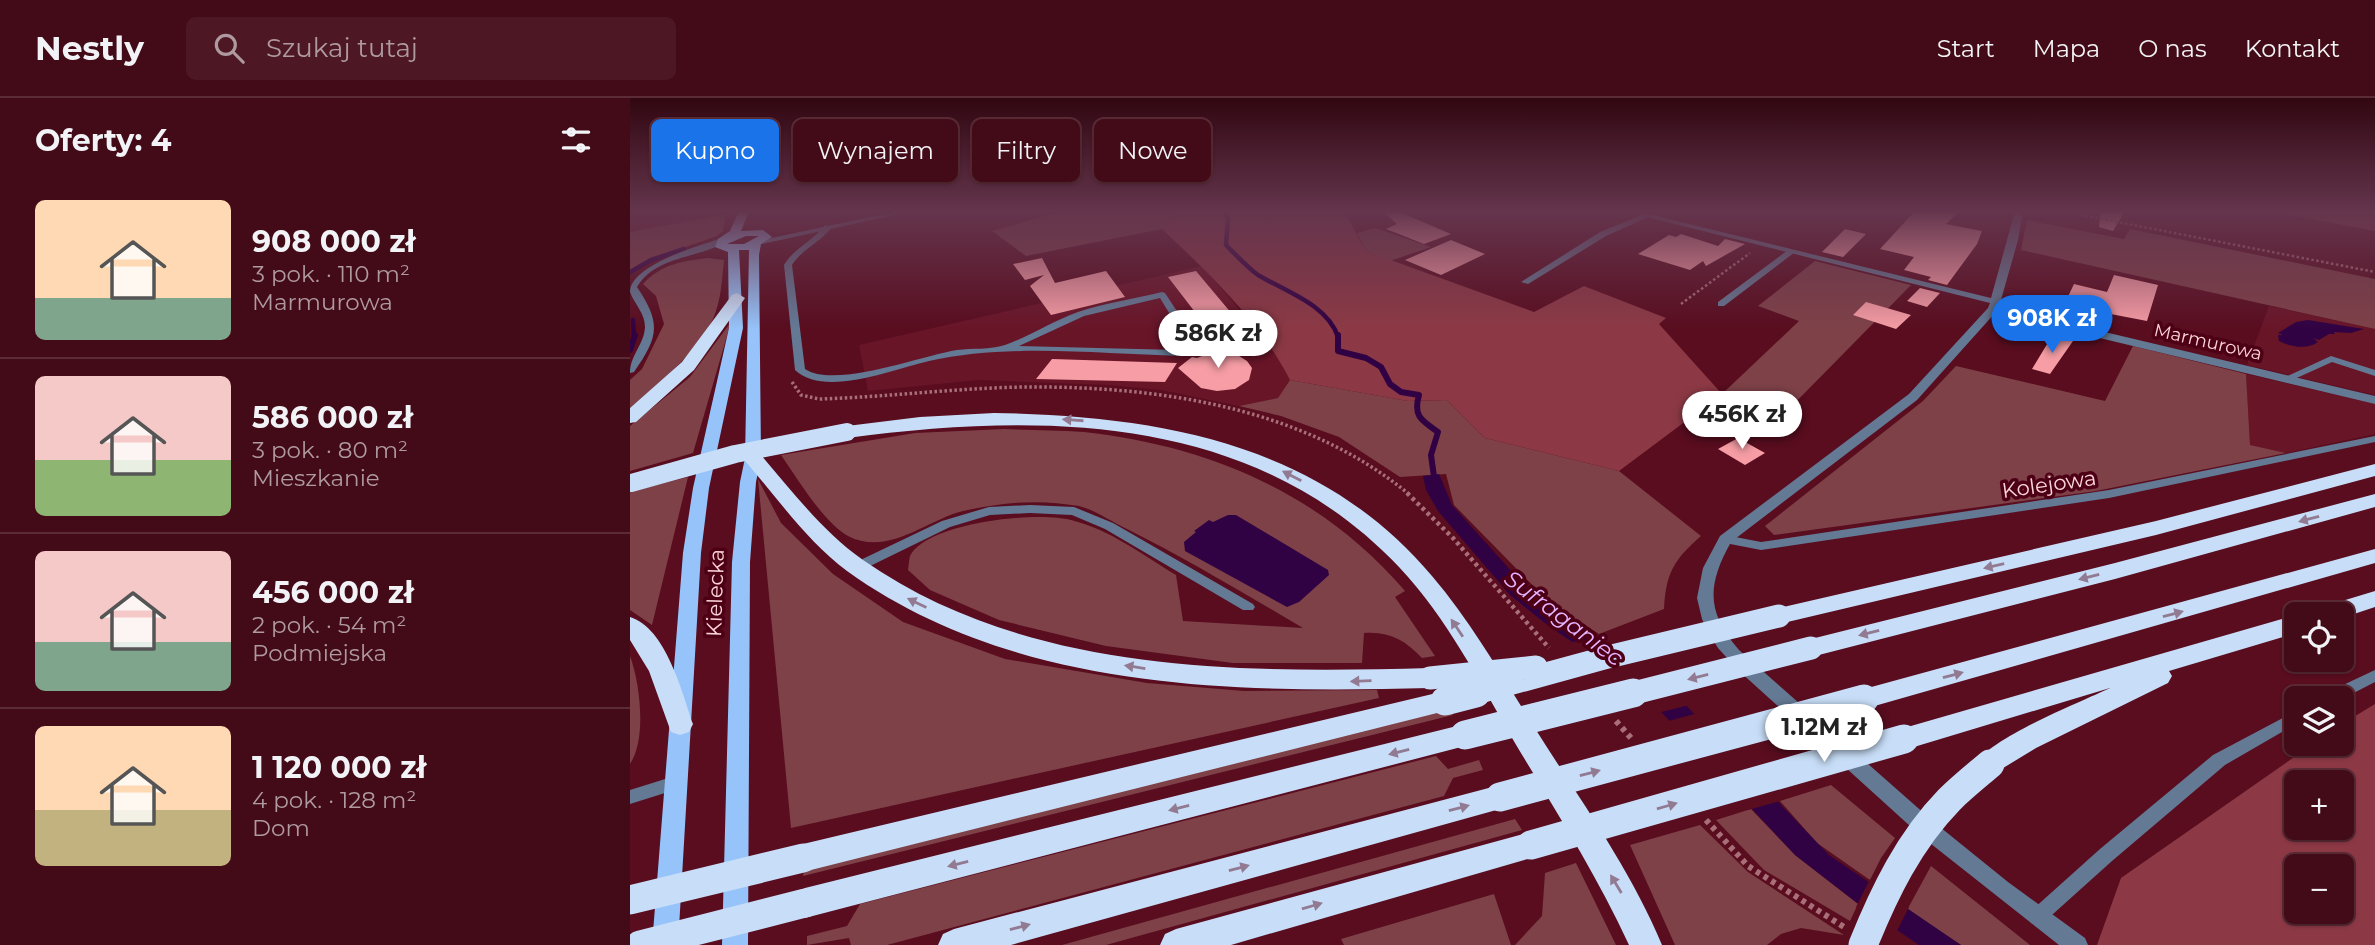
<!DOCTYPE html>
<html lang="pl">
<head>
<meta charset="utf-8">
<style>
	:root { --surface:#430a17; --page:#4d1824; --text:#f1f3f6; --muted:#af9aa1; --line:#5b2b36; --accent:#1a73e8 }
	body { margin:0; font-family:Montserrat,sans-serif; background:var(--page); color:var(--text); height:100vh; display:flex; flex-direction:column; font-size:26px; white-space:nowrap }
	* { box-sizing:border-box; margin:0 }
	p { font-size:23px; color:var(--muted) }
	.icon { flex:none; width:38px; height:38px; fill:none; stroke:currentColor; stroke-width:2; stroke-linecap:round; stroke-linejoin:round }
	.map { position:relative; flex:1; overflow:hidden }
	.details { display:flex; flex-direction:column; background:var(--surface); width:630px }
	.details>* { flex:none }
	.guide { position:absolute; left:21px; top:21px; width:665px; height:63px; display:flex; gap:14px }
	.buttons { position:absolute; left:1654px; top:504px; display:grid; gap:14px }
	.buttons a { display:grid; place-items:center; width:70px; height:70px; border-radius:10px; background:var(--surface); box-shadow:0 2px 5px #0004,0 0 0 2px var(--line); font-size:35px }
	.price { position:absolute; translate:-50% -60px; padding:0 16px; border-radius:24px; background:#fff; color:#222; font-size:23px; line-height:46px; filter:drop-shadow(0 2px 4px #0008) }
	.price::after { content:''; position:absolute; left:50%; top:42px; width:21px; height:16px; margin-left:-10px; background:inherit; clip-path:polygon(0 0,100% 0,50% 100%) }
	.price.on { background:var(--accent); color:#fff }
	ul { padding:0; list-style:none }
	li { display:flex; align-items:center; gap:21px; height:175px; padding:0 35px }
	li+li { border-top:2px solid var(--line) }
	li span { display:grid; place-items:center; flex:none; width:196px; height:140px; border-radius:10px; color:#555 }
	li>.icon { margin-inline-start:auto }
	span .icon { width:84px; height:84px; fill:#fffc; stroke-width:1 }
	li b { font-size:30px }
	h2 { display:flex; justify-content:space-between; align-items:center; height:84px; padding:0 35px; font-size:30px }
	.chip { padding:0 24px; border-radius:10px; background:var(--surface); box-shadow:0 2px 5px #0004,0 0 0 2px var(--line); font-size:24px; line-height:63px }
	.chip.on { background:var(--accent); color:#fff }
	header { display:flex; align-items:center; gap:42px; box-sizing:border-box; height:98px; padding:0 35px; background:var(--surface); border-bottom:2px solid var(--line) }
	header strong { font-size:33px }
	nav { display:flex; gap:38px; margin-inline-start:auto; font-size:24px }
	.search { width:490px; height:63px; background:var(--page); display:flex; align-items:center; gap:18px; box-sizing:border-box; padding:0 24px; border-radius:10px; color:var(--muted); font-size:26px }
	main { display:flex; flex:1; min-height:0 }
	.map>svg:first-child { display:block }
</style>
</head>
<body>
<header>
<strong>Nestly</strong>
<div class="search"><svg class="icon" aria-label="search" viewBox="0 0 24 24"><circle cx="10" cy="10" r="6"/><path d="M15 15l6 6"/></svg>Szukaj tutaj</div>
<nav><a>Start</a><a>Mapa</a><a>O nas</a><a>Kontakt</a></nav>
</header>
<main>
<section class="details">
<h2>Oferty: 4<svg class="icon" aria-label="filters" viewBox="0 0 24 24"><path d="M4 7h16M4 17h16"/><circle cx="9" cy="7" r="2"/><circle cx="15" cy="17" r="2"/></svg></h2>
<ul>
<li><span style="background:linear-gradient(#ffd9b3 70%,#7fa58c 0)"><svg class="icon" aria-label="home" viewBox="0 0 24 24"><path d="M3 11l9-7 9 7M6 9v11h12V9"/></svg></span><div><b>908 000 zł</b><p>3 pok. · 110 m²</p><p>Marmurowa</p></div></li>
<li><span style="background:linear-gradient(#f6c9c9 60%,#8fb573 0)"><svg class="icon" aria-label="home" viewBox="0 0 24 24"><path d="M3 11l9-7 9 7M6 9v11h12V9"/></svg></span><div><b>586 000 zł</b><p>3 pok. · 80 m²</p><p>Mieszkanie</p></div></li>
<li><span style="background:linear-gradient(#f6c9c9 65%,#7fa58c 0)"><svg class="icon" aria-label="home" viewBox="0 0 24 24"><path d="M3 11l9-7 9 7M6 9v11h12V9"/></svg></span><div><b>456 000 zł</b><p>2 pok. · 54 m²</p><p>Podmiejska</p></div></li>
<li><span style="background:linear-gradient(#ffd9b3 60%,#c2b280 0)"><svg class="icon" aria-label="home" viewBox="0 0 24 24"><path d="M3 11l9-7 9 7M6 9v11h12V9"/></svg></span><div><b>1 120 000 zł</b><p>4 pok. · 128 m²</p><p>Dom</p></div></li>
</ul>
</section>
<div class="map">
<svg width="1745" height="847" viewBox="0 0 1745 847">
	<rect width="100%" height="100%" fill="#590d1f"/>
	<!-- built -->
	<path fill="#691528" d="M 0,113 L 96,113 L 96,116 L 0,134 Z
		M 572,168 L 648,257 L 660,282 L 648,300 L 609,308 L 531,292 L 480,287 L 349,282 L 238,293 L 229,247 Z
		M 1639,208 L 1745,231 L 1745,297 L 1617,267 Z
		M 1616,276 L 1745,306 L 1745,336 L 1656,355 L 1620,347 Z"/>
	<!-- green -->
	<path fill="#7e4148" d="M 433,113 L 551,113 L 532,131 L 396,158 L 362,133 Z
		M 96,116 L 93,133 L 87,138 L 24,160 L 0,173 L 0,134 Z
		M 1397,122 L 1494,141 L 1500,131 L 1745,181 L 1745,231 L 1391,152 Z
		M 745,130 L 801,149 L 760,163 L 736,153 L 727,135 Z
		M 78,160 L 94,162 C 92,181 91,203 83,221 C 65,257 30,284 0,310 L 0,282 L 12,271 L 34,226 L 26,198 L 13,186 C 31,166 53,163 78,160 Z
		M 1185,163 L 1281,187 L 1152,318 L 1092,296 L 1169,223 L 1128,208 Z
		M 101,224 L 63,355 L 0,373 L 0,328 L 60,279 Z
		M 1503,248 L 1616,276 L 1620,347 L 1656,355 L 1466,393 L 1144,437 L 1135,428 L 1293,303 L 1326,268 L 1475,303 Z
		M 660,282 L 778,303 L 817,302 L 855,340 L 989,373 L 1071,438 C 1044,462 1036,474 1034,511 L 969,536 L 921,506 L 824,407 L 816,376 L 770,379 L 709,339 L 651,318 L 609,308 L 648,300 Z
		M 374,331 C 401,332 428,332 454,334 C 580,348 692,396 775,493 L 765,499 L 805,558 L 792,560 C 775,542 759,533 734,535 L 732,565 L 603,565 L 476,548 L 369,522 L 300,492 L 278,472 C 279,467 279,459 281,456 C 302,424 407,413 441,422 C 479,431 513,457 546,477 L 553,523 L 673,530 C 615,496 557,461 497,431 C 482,424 465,412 449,408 C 409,401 373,404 333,413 C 296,422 258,459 218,438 C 194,425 167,380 151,357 L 285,335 Z
		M 58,379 L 22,527 L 0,512 L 0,394 Z
		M 128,381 L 151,425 L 203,476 L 273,524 L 375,561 L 517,585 L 614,593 L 747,592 L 749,600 L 161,730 Z
		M 0,558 C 10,585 17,641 0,666 Z
		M 818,609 L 823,617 L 173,778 L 175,768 Z
		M 806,658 L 818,671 L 849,662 L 853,672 L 823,680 L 814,698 L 257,847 L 221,847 L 219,840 L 177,847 L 177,838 L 217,828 L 230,806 Z
		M 1201,687 L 1265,740 L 1251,760 L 1240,782 L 1187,745 L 1150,703 Z
		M 1121,711 L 1165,757 L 1228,806 L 1220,823 L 1134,772 L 1086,722 Z
		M 885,721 L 892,732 L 476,847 L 432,847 Z
		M 1070,727 L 1118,774 L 1214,837 L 1171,830 L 1151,836 L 1137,847 L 1045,847 L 1000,747 Z
		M 946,765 L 986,847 L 885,847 L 912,818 L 915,775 Z
		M 1301,768 L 1400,847 L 1331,847 L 1277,812 Z
		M 864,796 L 881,847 L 714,847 L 711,841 Z"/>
	<!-- forest -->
	<path fill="#8c3945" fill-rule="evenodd" d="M 551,113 L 714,113 L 736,153 L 904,214 L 954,188 L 1036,220 L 1029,226 L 1092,296 L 989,373 L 855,340 L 817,302 L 778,303 L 660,282 C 632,226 578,174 532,131 Z
		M 1638,113 L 1745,113 L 1745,133 Z
		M 1745,606 L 1745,847 L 1467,847 L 1491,780 L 1683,646 L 1712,646 L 1712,626 ZM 1666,684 L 1712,684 L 1712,730 L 1666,730 ZM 1666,768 L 1712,768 L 1712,814 L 1666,814 Z"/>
	<!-- water -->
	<path fill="#310243" d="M 1678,222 L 1734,231 L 1721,235 L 1704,234 L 1705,236 L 1699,236 L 1689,242 L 1683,240 L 1688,244 C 1677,252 1661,249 1649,243 L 1648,237 L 1653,237 L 1648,235 L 1666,224 Z
		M 809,376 L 822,407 L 900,494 L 935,520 L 1027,577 L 1199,757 L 1331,847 L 1289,847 L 1226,804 L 1165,757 L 1005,586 L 920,529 L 880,497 L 808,413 L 796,392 L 793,378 Z
		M 598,417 L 606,417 L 698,472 L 699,477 L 669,504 L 657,509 L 555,453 L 554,444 L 566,434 L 564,433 L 579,422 L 583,424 Z"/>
	<!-- pier -->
	<path fill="#590d1f" d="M 973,539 L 1014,563 L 1060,607 L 1027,615 L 988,575 L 938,545 Z
		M 1068,615 L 1150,703 L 1118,712 L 1035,624 Z
		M 1240,781 L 1279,809 L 1266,835 L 1226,809 Z"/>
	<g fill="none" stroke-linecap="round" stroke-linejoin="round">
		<!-- stream-far1 -->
		<path stroke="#310243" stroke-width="4.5" d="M 593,113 L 598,121 L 596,147 C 606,157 617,169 628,177 C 655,193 698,207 708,239
			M 0,174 L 21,162 L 54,151
			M 3,222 L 4,239"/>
		<!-- stream -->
		<path stroke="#310243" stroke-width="6" d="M 708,237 L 708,253 L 736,260 L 751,269 L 760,286 L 771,294 L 789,297 C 783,318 791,322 808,334 L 801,357 L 805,386
			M 0,252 L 5,237"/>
	</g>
	<!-- building -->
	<path fill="#f69da5" d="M 752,113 L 767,113 L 821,136 L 794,146 L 756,131 L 767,126 Z
		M 1285,113 L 1329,113 L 1316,126 L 1352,133 L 1347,146 L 1317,187 L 1298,182 L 1301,179 L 1274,172 L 1284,159 L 1250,151 Z
		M 1470,113 L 1495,113 L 1483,133 L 1469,129 Z
		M 1215,131 L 1236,136 L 1213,159 L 1192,154 Z
		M 1051,136 L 1088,148 L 1095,141 L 1115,146 L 1076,168 L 1073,163 L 1060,172 L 1008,156 L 1039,137 L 1046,139 Z
		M 821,142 L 855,156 L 811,177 L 775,162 Z
		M 412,160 L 425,185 L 476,173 L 495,199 L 421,217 L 400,188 L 414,177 L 395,182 L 383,166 Z
		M 566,173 L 618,235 L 588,244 L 538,179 Z
		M 1484,177 L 1528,187 L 1517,223 L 1434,207 L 1444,186 L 1477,194 Z
		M 1290,190 L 1310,195 L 1297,209 L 1277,203 Z
		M 1236,204 L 1281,217 L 1266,231 L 1223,217 Z
		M 1422,238 L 1443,243 L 1420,276 L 1402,271 Z
		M 595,249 L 617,263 L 622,270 L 619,282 L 605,291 L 587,293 L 571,290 L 548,270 L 562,259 L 567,260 Z
		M 422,261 L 547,265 L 535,284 L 406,281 Z
		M 1108,340 L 1135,355 L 1115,367 L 1088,351 Z"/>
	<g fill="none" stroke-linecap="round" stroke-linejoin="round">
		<!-- path-far3 -->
		<path stroke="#a86f79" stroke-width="2.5" stroke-dasharray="2.5 2.5" stroke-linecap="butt" d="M 1431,113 L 1745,174
			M 1051,206 L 1120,155"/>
		<!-- path-far2 -->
		<path stroke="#a86f79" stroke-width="3.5" stroke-dasharray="2.5 2.5" stroke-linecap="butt" d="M 162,284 L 171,297 L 189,301 C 258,299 326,290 395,289 C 529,288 674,309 780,397"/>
		<!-- path-far1 -->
		<path stroke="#a86f79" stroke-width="4.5" stroke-dasharray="3.5 3.5" stroke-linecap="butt" d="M 777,395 L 823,440 L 919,550"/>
		<!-- path -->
		<path stroke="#a86f79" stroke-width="6" stroke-dasharray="4.5 4.5" stroke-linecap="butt" d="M 986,623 L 1001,640
			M 1076,722 L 1118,768 L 1214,829"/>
		<!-- lane -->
		<path fill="#647994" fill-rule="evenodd" d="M 1014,116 L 1021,118 L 976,138 L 898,186 L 891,184 L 970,134 Z
			M 195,127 L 202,129 C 191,144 172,151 162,167 L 175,271 C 205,291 290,258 327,252 C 342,250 360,252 375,247 C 400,238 423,223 448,214 C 475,205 504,201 532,194 L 535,195 L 562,236 L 556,255 L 551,258 C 468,256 381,245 299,263 C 264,271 194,300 165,272 L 154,167 C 164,150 183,143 195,127 ZM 530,200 L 552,236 L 547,252 L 389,248 L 454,218 Z
			M 1158,152 L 1165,154 L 1094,208 L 1088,208 L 1088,204 Z
			M 1701,258 L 1745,272 L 1745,278 L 1702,264 L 1660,283 L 1652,283 L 1651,281 Z
			M 1745,338 L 1745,344 L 1479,400 L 1131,452 L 1095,445 L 1089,441 L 1095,437 L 1131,444 L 1479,392 Z
			M 400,407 L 444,409 L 483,425 L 623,506 L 625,509 L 623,512 L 613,512 L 475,431 L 442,417 L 400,415 L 360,417 L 320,429 L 232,472 L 222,472 L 221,469 L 222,466 L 312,423 L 359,409 Z
			M 1745,572 L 1745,584 L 1712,601 L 1692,600 L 1694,596 Z
			M 1666,613 L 1666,626 L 1595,667 L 1482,763 L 1413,825 L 1407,828 L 1401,825 L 1398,819 L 1401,813 L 1470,751 L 1583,657 Z
			M 48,677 L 54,679 L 56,684 L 54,689 L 0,706 L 0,692 Z"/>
		<!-- street -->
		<path fill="#647994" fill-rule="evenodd" d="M 268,113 L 283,113 L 132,146 L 127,143 Z
			M 993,113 L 1006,113 L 1361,200 L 1385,113 L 1393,113 L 1388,142 L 1369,209 L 1745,298 L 1745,306 L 1365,215 L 1287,302 L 1101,444 C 1077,487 1076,514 1109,552 L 1305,725 L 1378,784 L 1455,840 L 1458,847 L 1429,847 L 1291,738 L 1108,572 L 1088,550 L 1078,534 L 1072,521 L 1067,500 L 1073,470 L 1090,438 L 1279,296 L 1358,210 L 1360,205 Z
			M 89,141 L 97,143 C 69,161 26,157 7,189 C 32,226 28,239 4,274 L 0,275 C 0,257 14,247 15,229 C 15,215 5,207 0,194 C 0,167 71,147 89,141 Z"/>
		<!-- primary -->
		<path fill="#96c3f9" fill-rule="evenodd" d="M 109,113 L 119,113 L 111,133 L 133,132 L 142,139 L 131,146 L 129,157 L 131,360 L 126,384 L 120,464 L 118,847 L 92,847 L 102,464 L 110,384 L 115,360 L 119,152 L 109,152 L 113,230 L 79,390 L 71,455 L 48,847 L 22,847 L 53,455 L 63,390 L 99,230 L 98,154 L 85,149 L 88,141 L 100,133 ZM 116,138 L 129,138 L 114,146 L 97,146 Z"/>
		<!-- highway -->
		<path fill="#c8def8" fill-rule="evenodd" d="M 107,195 L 115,200 L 64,272 L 6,324 L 0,325 L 0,310 L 52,264 L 102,197 Z
			M 364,315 C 529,318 690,345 802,478 C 842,525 873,580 906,632 C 950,702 1000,770 1032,847 L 999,847 C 967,777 925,712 885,645 C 850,585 817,520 769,469 C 623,315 413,314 217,340 L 208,334 L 217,328 L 290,319 Z
			M 123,354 L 130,356 C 162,393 193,434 233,462 C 397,576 608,575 800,570 L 809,573 L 813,580 L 809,587 L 800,590 C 603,595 384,593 217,473 C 178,444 148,401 116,364 L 113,360 Z
			M 1745,366 L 1745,378 L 1526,437 L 1149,526 L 1141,524 L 1137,518 L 1141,512 L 1149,510 L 1526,423 Z
			M 1745,396 L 1745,409 L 1485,481 L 1181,559 L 1172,556 L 1169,550 L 1172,544 L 1181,541 L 1485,465 Z
			M 1745,451 L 1745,465 L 1234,611 L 1225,608 L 1221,601 L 1225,594 L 1234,591 Z
			M 1745,493 L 1745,509 L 1712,520 L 1712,516 L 1685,516 L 1689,510 Z
			M 1666,517 L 1666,535 L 1539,573 L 1542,578 L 1538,585 L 1406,650 L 1360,678 L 1350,674 L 1346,666 C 1359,640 1451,604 1480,590 L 1274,652 L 1265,649 L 1261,641 L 1265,633 L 1274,630 Z
			M 0,519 C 36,530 52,594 63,626 L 59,634 L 50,637 L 41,634 L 19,573 L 0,542 Z
			M 815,593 L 824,596 L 828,603 L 824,610 L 815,613 L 173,774 L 162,770 L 158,760 L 162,750 L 173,746 Z
			M 835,626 L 844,629 L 848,637 L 844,645 L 835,648 L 175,820 L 164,815 L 159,805 L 164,795 L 175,790 Z
			M 870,687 L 880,690 L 884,699 L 880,708 L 870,711 L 381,847 L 308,847 L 313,836 L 324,831 Z
			M 901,734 L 911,738 L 916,747 L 911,756 L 901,760 L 601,847 L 530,847 L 535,836 L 546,831 Z"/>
		<!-- highway-bridge-far2 -->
		<path stroke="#c8def8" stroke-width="18" d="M 1,385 L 105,356 L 217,334"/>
		<!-- highway-bridge-far1 -->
		<path stroke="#c8def8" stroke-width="23" d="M 800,580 L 906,569
			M 839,597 L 978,559 L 1149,518
			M 996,597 L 1181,550"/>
		<!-- highway-bridge -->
		<path stroke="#c8def8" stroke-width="29" d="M 815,603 L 846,595
			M 835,637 L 1003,595
			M 870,699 L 1234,601
			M 901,747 L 1274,641
			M 0,802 L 173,760
			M 10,847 L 175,805
			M 1233,847 C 1254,795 1279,743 1319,702 C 1332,689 1346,678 1360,666"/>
	</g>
	<!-- one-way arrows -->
	<defs><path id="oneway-solid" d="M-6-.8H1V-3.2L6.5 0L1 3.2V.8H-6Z" transform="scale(1.75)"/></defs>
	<g fill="#917a92">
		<use href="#oneway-solid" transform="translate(443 322) rotate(-176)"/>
		<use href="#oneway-solid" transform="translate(662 378) rotate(-153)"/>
		<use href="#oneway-solid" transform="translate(1679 421) rotate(165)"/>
		<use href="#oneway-solid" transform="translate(1364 468) rotate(167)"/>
		<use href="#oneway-solid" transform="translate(1459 479) rotate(166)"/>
		<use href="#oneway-solid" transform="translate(287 505) rotate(-154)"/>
		<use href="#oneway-solid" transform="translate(1543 516) rotate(-15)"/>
		<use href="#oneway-solid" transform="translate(827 530) rotate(-124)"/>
		<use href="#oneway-solid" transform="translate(1239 535) rotate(166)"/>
		<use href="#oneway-solid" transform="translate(505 569) rotate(-171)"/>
		<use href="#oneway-solid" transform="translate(1323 577) rotate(-15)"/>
		<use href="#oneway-solid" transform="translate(1068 579) rotate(166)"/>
		<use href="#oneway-solid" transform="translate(731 583) rotate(178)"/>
		<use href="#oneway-solid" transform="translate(769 654) rotate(166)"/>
		<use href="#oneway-solid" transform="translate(960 675) rotate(-15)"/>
		<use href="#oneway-solid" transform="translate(1037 708) rotate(-16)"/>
		<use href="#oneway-solid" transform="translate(549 710) rotate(166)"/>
		<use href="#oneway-solid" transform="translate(829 710) rotate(-15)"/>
		<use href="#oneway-solid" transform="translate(328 766) rotate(166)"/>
		<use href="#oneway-solid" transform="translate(609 770) rotate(-15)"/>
		<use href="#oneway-solid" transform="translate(986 786) rotate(-121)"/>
		<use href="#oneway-solid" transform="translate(682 808) rotate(-16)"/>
		<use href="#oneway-solid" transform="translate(390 829) rotate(-15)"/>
	</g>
	<!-- sky -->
	<linearGradient id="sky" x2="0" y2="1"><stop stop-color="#310711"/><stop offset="0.49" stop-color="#64354d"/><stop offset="1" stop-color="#64354d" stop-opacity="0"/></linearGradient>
	<rect width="1745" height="231" fill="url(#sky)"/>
	<g text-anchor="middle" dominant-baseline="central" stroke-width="7" stroke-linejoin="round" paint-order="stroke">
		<!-- far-street labels -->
		<g font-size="18" fill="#fad4d6" stroke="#4d0015">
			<text transform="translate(1578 244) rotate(13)">Marmurowa</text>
		</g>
		<!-- street labels -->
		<g font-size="21" fill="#fad4d6" stroke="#4d0015">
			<text transform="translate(1419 386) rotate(-8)">Kolejowa</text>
			<text transform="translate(85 495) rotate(-88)">Kielecka</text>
		</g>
		<!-- water labels -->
		<g font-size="23" font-style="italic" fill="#e6b4ff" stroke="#4d0015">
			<text transform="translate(934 520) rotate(37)">Sufraganiec</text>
		</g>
	</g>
</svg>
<div class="buttons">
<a><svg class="icon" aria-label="locate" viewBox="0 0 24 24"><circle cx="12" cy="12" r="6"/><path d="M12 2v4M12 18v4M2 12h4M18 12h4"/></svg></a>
<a><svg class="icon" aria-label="layers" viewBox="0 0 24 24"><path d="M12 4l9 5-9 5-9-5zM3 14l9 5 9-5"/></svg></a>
<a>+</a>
<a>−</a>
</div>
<b class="price on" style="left:1422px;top:257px">908K zł</b>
<b class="price" style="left:588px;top:272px">586K zł</b>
<b class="price" style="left:1112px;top:353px">456K zł</b>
<b class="price" style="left:1194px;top:666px">1.12M zł</b>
<div class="guide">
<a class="chip on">Kupno</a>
<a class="chip">Wynajem</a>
<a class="chip">Filtry</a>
<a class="chip">Nowe</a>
</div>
</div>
</main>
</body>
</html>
